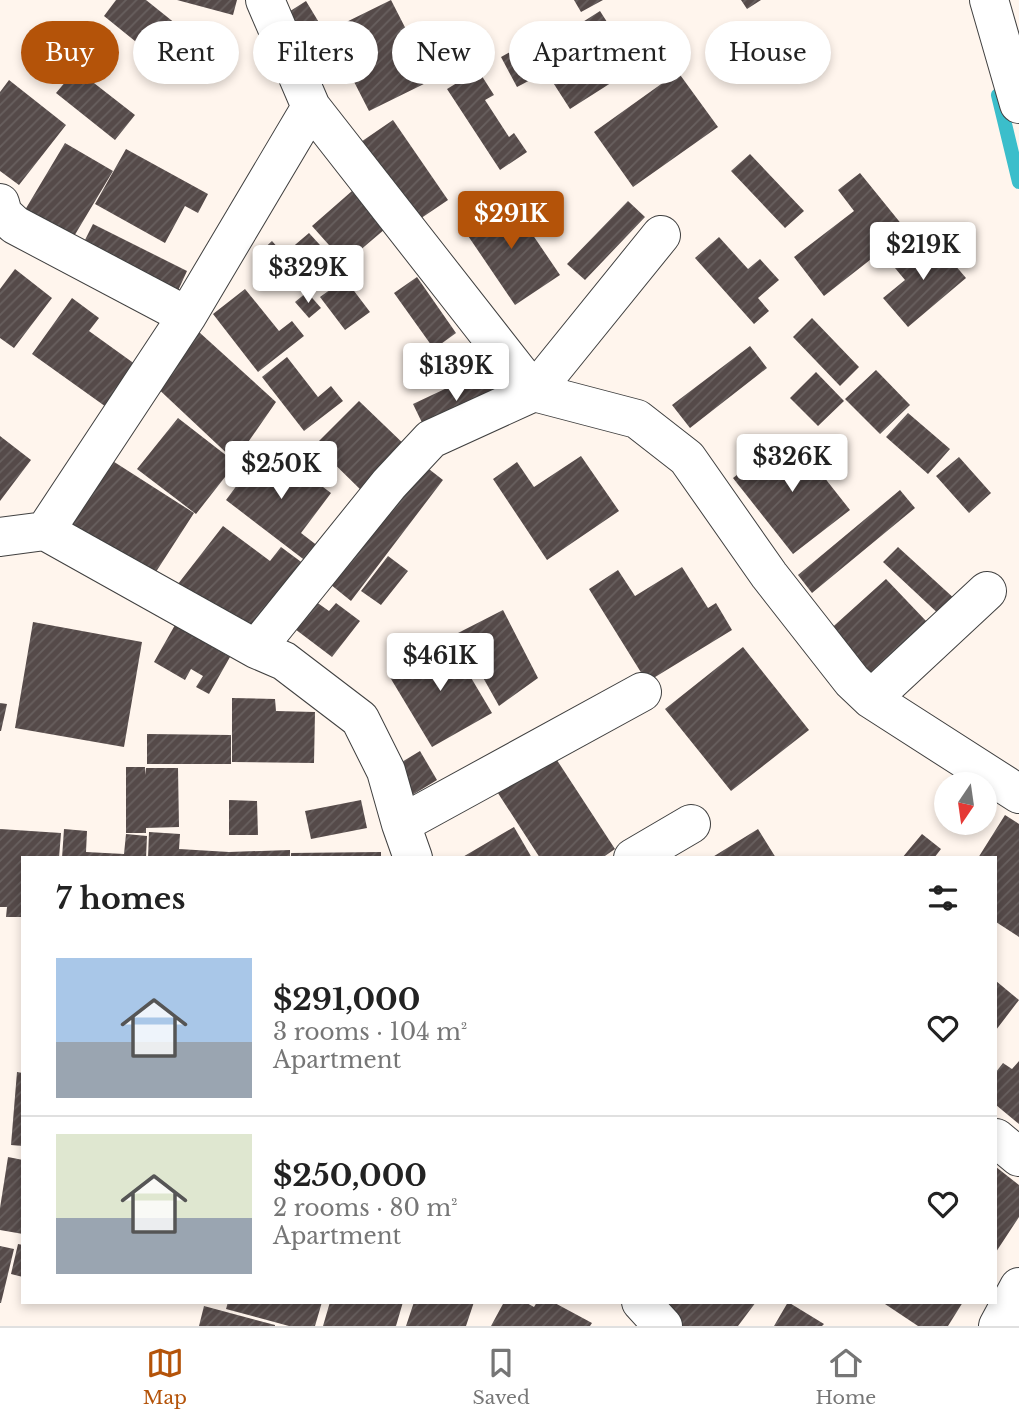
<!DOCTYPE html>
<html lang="en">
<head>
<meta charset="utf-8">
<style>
	:root { --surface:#fff; --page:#f6f6f6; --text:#222; --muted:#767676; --line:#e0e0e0; --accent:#b45309 }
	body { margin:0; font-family:"Libre Baskerville",serif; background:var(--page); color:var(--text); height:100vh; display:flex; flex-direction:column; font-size:26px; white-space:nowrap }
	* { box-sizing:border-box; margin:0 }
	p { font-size:23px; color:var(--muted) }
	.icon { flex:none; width:38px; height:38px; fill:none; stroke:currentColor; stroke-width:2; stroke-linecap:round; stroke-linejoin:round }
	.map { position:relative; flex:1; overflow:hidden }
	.panel { position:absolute; left:21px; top:856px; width:976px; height:448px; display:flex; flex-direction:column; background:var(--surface); border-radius:0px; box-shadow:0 4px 10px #0003 }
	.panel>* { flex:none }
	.guide { position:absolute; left:21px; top:21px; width:978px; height:63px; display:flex; gap:14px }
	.needle { width:46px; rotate:193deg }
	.fabs { position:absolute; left:934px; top:772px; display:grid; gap:14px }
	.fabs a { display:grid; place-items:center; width:63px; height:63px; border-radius:50%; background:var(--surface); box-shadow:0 4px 10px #0003; font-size:35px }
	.price { position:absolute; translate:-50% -60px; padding:0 16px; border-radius:7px; background:#fff; color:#222; font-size:23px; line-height:46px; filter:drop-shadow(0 2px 4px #0008) }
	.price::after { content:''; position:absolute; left:50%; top:42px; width:21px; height:16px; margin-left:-10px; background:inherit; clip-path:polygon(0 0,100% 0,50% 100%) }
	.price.selected { background:var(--accent); color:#fff }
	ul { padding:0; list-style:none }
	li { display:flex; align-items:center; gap:21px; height:175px; padding:0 35px }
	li+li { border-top:2px solid var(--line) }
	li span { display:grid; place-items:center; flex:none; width:196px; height:140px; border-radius:0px; color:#555 }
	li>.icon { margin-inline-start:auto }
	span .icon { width:84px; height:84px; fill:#fffc; stroke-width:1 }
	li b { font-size:30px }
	h2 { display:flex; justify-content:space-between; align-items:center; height:84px; padding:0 35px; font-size:30px }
	.tag { padding:0 24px; border-radius:32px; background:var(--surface); box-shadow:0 4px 10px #0003; font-size:24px; line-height:63px }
	.tag.selected { background:var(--accent); color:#fff }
	.menu { display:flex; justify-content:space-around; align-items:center; height:98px; border-top:2px solid var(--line); background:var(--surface); font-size:19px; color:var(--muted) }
	.menu a { display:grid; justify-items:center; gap:4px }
	.menu .selected { color:var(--accent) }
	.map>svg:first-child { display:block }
</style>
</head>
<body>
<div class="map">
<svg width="1019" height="1326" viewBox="0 0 1019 1326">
	<defs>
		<pattern id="building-hatch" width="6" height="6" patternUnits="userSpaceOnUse" patternTransform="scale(1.75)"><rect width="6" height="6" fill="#554a49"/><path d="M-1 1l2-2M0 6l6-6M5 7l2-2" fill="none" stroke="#68605f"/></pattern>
	</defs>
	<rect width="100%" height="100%" fill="#fff5ed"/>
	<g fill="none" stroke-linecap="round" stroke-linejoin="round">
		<!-- stream -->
		<path stroke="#3bbecb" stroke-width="14" d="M 998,95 L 1019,182"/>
	</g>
	<!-- building -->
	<path fill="url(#building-hatch)" d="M 116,0 L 146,0 L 191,36 L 167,67 L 104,16 Z
		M 177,0 L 237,0 L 233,15 Z
		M 391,0 L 432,80 L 369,111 L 328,31 Z
		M 574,0 L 603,0 L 581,12 Z
		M 741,0 L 761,0 L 747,9 Z
		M 306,1 L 332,44 L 309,57 L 284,15 Z
		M 600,11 L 636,67 L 570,109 L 534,53 Z
		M 524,44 L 540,75 L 517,87 L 501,57 Z
		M 76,69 L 135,115 L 115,140 L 56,93 Z
		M 478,70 L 494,95 L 485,100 L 509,137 L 514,133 L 527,152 L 500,170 L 447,89 Z
		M 678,72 L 718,127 L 633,187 L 594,132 Z
		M 9,80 L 66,125 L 19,185 L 0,171 L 0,92 Z
		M 393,120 L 448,200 L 411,225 L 355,146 Z
		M 65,143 L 113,171 L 70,243 L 22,215 Z
		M 126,149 L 208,194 L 198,213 L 185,206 L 165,243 L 95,204 Z
		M 750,154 L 804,211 L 785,228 L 731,171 Z
		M 860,173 L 907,231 L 824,296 L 794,257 L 854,211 L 838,190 Z
		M 352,191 L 385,229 L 345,263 L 312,226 Z
		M 507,197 L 560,275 L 515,305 L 462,227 Z
		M 628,201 L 645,217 L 585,280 L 567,264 Z
		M 93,224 L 187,271 L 176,295 L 81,248 Z
		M 309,233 L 341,268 L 321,286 L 289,250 Z
		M 719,237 L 748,269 L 760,259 L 779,280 L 758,298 L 769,311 L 754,324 L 695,258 Z
		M 932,238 L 966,278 L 908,327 L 883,298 L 905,280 L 895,268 Z
		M 272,241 L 294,266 L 279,279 L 257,255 Z
		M 15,269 L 52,298 L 14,348 L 0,338 L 0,289 Z
		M 417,277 L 456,333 L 434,349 L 394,293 Z
		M 345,279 L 370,312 L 345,330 L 320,297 Z
		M 245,289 L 279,331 L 292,321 L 304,336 L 258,372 L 213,314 Z
		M 307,292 L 321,308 L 309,318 L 295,302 Z
		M 72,298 L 99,318 L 89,331 L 139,367 L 109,409 L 32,354 Z
		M 812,318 L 859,367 L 840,386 L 793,337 Z
		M 199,332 L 276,402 L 235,461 L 152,383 Z
		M 750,346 L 767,368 L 690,428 L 672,405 Z
		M 287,357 L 318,397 L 331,386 L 343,401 L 304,431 L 262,377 Z
		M 876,370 L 910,405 L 880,434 L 845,399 Z
		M 483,371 L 498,402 L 428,435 L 413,404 Z
		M 816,372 L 844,401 L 818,426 L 790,398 Z
		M 359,401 L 410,450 L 366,495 L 315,445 Z
		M 908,413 L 950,449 L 928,474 L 886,437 Z
		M 178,418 L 236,463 L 196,514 L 137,469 Z
		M 790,434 L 850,510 L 793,554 L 733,478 Z
		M 0,436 L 31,460 L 0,501 Z
		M 267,445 L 331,493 L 301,533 L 323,550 L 311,565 L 226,500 Z
		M 581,456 L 619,511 L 547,560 L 493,479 L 517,462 L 534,487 Z
		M 959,457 L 991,493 L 969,513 L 936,476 Z
		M 108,458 L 194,513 L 152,578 L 66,522 Z
		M 416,459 L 443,480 L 351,601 L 325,580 Z
		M 900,490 L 915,508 L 812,593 L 798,575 Z
		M 223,526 L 270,561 L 281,547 L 308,567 L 254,640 L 178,584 Z
		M 898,547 L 957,601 L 942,617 L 883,562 Z
		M 388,556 L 408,571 L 381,605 L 361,591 Z
		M 682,567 L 708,608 L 716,603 L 732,630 L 647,682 L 589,589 L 618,570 L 635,596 Z
		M 886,579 L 927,622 L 867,677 L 826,633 Z
		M 312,599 L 329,611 L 336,603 L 360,621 L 332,657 L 291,626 Z
		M 503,610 L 538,678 L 499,706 L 458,633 Z
		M 33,622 L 142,642 L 124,747 L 15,728 Z
		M 175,625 L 230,657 L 209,694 L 196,687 L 203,676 L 191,669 L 185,680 L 154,662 Z
		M 448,639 L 492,713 L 432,747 L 388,674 Z
		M 743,647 L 809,730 L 731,791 L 665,709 Z
		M 232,698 L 275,699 L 276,711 L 315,712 L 314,763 L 232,762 Z
		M 0,703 L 7,704 L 1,731 L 0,731 Z
		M 147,734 L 231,735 L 231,764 L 147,764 Z
		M 420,751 L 437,780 L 404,800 L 387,771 Z
		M 551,751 L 615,849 L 602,858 L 540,858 L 494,787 Z
		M 126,767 L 145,767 L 145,775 L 146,768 L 178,768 L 179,827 L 146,828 L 146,833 L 126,833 Z
		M 229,800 L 257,801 L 258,835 L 229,835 Z
		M 361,800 L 367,828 L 311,839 L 305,811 Z
		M 1005,815 L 1019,824 L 1019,937 L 996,922 L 996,858 L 978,858 Z
		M 514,827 L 532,858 L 461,858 Z
		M 0,829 L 61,833 L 59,858 L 23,858 L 23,917 L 6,917 L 7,907 L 0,907 Z
		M 64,829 L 87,831 L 86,852 L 124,854 L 126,834 L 147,836 L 146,858 L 62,858 Z
		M 758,829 L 776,858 L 711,858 Z
		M 149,832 L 180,834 L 179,849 L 229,852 L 290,850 L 290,858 L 148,858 Z
		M 922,834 L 941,849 L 934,858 L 902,858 Z
		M 381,852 L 381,858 L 291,858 L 291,853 Z
		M 996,981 L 1019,1000 L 996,1030 Z
		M 1019,1061 L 1019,1124 L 996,1105 L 996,1072 L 1003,1063 L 1012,1069 Z
		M 17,1072 L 23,1073 L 23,1146 L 11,1145 Z
		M 8,1157 L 23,1160 L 23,1234 L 0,1230 L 0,1208 Z
		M 996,1167 L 1019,1185 L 1019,1217 L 996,1252 Z
		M 18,1244 L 23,1245 L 23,1277 L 11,1274 Z
		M 0,1246 L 14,1249 L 1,1303 L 0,1303 Z
		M 228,1302 L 322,1302 L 315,1326 L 289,1326 L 226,1309 Z
		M 330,1302 L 403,1302 L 396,1326 L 323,1326 Z
		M 414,1302 L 474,1302 L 466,1326 L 406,1326 Z
		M 504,1302 L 525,1302 L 534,1307 L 537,1302 L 553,1302 L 592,1323 L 590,1326 L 491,1326 Z
		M 650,1302 L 756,1302 L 738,1326 L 673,1326 Z
		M 788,1302 L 824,1324 L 822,1326 L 774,1326 Z
		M 882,1302 L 963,1302 L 948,1326 L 918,1326 Z
		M 204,1306 L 275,1325 L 275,1326 L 199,1326 Z"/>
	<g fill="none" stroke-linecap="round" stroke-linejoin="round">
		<!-- minor casing -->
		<g stroke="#404040" stroke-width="40">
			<path id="minor" d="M 265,0 L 311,107 L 534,392 L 637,419 L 687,458 L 769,575 L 852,681 L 871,699 L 1019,794
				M 989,0 L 1019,104
				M 0,203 L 3,214 L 15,225 L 187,316
				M 45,531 L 187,316 L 311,107
				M 0,537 L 45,531 L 256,649 L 284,661 L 360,719 L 386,771 L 401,824 L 413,858
				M 256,649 L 389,484 L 431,439 L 534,392 L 661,235
				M 871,699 L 987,591
				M 401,824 L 642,692
				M 633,858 L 691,824
				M 996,1138 L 1019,1157
				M 641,1302 L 663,1326
				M 998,1326 L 1019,1287"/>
		</g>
		<!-- minor -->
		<use href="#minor" stroke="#fff" stroke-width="38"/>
	</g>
</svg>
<div class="fabs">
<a><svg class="needle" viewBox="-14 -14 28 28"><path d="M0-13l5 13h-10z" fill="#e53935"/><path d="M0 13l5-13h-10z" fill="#767676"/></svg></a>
</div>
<b class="price selected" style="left:511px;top:251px">$291K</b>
<b class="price" style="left:923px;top:282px">$219K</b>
<b class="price" style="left:308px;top:305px">$329K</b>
<b class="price" style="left:456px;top:403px">$139K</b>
<b class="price" style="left:792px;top:494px">$326K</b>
<b class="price" style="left:281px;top:501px">$250K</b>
<b class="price" style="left:440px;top:693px">$461K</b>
<div class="guide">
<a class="tag selected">Buy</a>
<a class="tag">Rent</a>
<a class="tag">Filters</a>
<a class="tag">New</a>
<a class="tag">Apartment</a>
<a class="tag">House</a>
</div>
<section class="panel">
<h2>7 homes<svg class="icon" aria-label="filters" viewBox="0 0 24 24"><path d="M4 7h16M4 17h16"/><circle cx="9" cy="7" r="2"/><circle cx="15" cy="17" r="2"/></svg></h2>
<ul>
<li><span style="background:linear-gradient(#a9c7e8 60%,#9aa5b1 0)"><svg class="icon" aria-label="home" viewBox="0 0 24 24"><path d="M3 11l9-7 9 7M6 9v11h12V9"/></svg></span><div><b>$291,000</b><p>3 rooms · 104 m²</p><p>Apartment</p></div><svg class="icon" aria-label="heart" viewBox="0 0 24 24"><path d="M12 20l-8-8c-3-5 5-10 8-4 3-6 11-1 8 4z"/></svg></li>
<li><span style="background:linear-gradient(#dfe7d0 60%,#9aa5b1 0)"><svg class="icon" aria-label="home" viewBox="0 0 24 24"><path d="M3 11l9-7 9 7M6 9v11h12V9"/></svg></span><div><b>$250,000</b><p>2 rooms · 80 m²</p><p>Apartment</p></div><svg class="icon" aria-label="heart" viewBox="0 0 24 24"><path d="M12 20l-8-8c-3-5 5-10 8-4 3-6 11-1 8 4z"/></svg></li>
</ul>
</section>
</div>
<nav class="menu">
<a class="selected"><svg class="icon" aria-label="map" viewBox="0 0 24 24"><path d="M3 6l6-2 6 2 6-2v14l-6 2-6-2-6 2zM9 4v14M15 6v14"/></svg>Map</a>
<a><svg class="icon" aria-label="saved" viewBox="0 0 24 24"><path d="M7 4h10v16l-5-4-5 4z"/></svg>Saved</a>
<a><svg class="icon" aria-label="home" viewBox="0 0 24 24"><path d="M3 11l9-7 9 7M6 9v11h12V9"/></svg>Home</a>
</nav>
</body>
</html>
